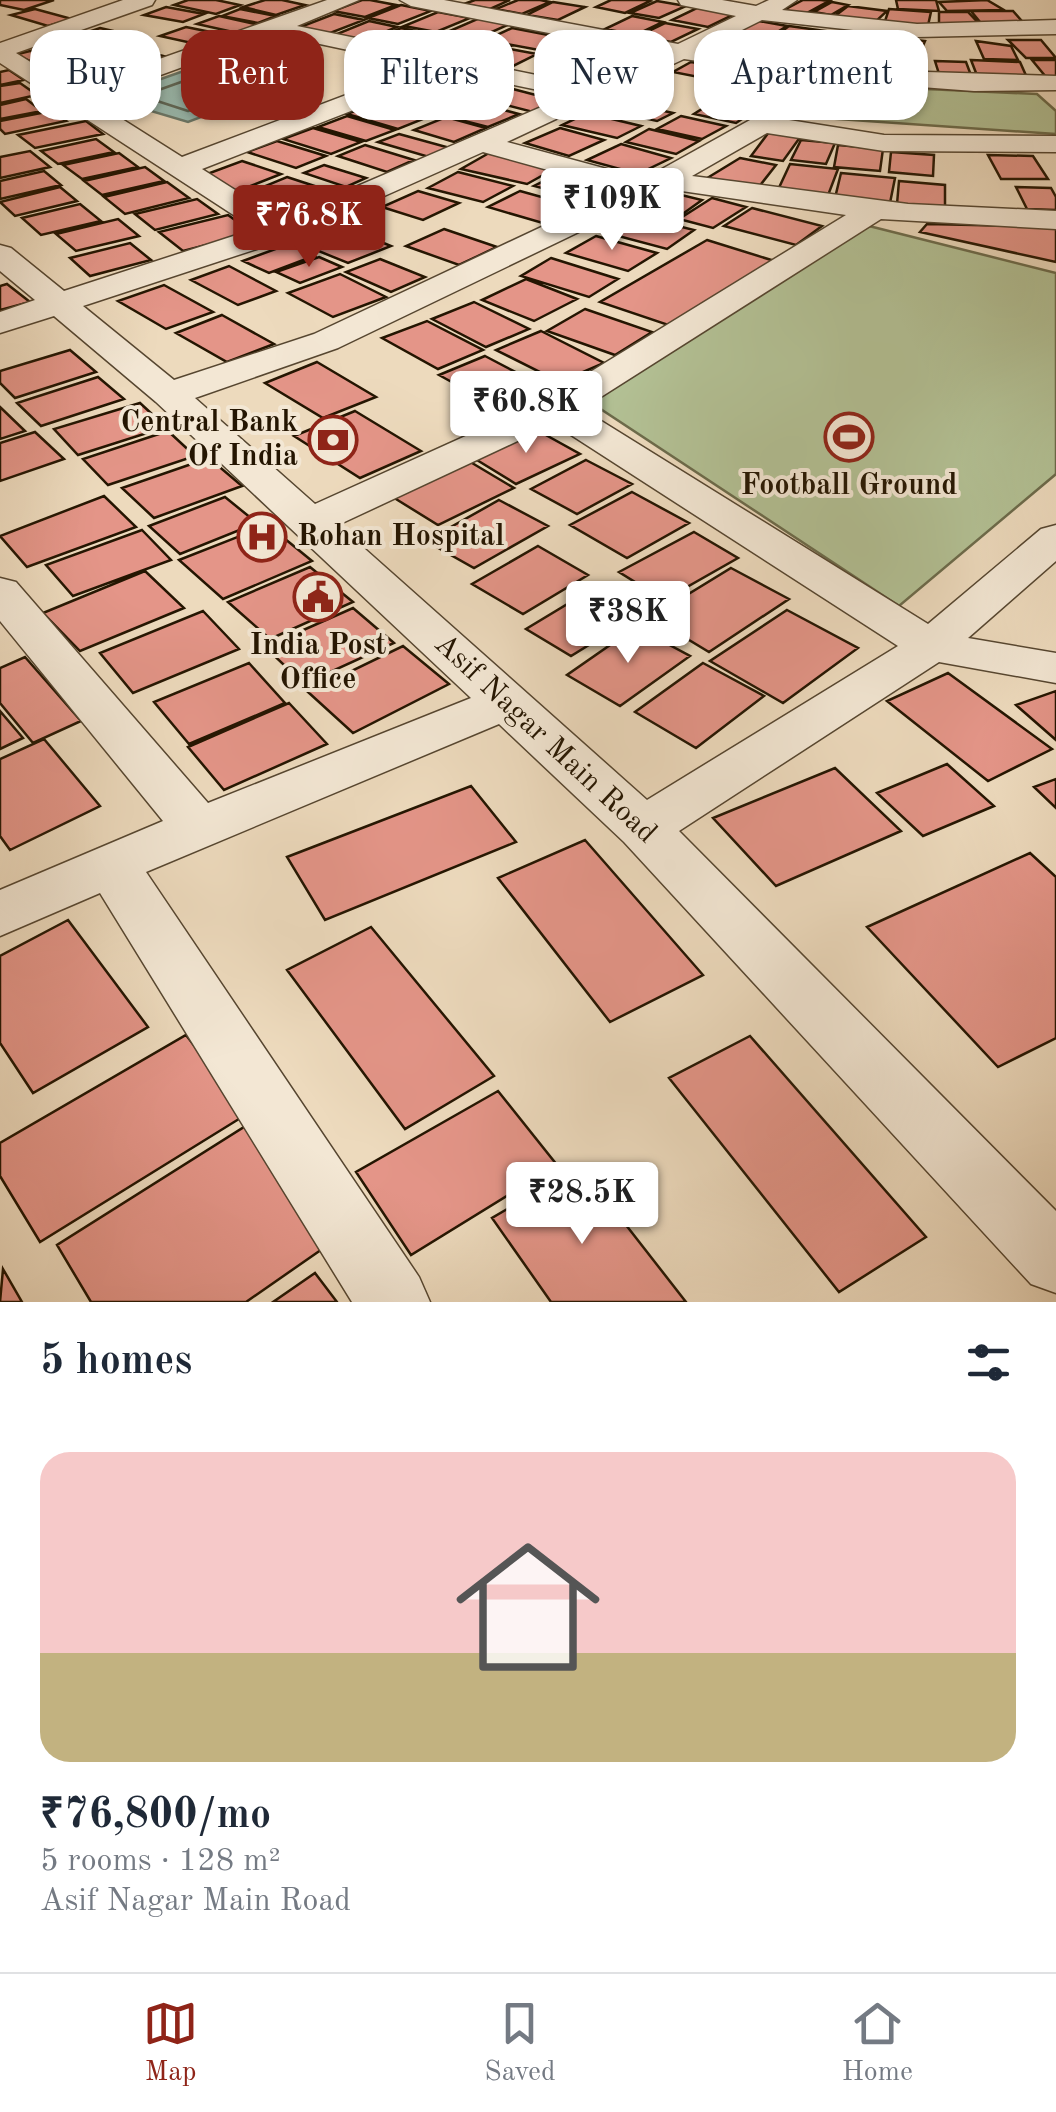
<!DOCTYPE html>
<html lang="en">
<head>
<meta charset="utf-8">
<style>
	:root { --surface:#fff; --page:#f2f2f3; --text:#1f2937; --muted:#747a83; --line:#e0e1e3; --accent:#8f2418 }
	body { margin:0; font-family:"Old Standard TT",serif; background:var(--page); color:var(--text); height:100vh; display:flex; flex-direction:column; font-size:38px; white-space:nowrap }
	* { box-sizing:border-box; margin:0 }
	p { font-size:32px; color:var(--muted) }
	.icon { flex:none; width:55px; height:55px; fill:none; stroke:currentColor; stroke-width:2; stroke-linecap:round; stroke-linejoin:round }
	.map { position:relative; height:1302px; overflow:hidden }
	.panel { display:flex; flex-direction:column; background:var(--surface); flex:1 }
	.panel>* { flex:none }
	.top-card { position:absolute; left:30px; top:30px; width:998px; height:90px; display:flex; gap:20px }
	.price { position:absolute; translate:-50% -85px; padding:0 22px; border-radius:10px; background:#fff; color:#222; font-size:32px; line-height:65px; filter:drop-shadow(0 2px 5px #0008) }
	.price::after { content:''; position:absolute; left:50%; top:60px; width:30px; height:22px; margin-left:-15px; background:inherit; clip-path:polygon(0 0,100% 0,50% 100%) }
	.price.on { background:var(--accent); color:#fff }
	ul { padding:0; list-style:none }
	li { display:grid; align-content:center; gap:20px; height:530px; padding:0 40px }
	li+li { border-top:2px solid var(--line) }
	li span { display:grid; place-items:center; height:310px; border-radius:30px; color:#555 }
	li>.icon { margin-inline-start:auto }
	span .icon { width:180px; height:180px; fill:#fffc; stroke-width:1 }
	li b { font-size:42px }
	h2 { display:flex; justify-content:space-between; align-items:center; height:120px; padding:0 40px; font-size:42px }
	.tag { padding:0 35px; border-radius:30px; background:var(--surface); box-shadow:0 2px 8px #0004; font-size:35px; line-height:90px }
	.tag.on { background:var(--accent); color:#fff }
	.tabs { display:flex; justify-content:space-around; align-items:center; height:140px; border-top:2px solid var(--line); background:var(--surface); font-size:28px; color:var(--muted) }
	.tabs a { display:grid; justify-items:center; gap:5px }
	.tabs .on { color:var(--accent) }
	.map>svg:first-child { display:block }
</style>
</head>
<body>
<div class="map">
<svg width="1056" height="1302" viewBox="0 0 1056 1302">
	<rect width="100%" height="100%" fill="#eddabd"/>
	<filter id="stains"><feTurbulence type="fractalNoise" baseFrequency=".002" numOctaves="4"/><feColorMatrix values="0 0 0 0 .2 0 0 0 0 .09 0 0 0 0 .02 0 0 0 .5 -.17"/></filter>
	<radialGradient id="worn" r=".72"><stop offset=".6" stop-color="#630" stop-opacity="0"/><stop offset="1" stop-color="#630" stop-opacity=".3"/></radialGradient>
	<!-- green -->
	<path fill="#b3c195" stroke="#6c6b4b" stroke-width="2.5" d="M 861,86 L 1037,94 L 1056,111 L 1056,134 L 823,118 Z
		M 869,226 L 1056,273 L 1056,474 L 899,606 L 587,400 Z"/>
	<!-- water -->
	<path fill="#99bbb1" stroke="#6a796b" stroke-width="2.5" d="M 226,56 L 306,77 L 188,122 L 107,98 Z"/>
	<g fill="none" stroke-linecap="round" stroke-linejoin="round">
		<!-- shore -->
		<path stroke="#5e6859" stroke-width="2.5" d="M 226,66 L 259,75 L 262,82 L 188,111 L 151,99 L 153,92 Z"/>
	</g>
	<!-- building -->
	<path fill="#e49588" stroke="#241501" stroke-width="2.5" d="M 0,0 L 54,0 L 24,10 L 0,5 Z
		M 188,0 L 216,0 L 240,5 L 216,14 L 174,5 Z
		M 265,0 L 282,0 L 305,5 L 276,15 L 243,7 Z
		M 362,0 L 370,0 L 396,5 L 365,17 L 333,11 Z
		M 475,0 L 510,0 L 490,9 L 464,4 Z
		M 518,0 L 540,0 L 550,2 L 522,14 L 496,9 Z
		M 611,0 L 646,0 L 650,1 L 625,13 L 596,7 Z
		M 803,0 L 821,0 L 829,1 L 805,14 L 784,10 Z
		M 896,0 L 936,0 L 939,11 L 898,9 Z
		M 987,0 L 1004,10 L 947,11 L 939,2 Z
		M 657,1 L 686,6 L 659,18 L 630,13 Z
		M 553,2 L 585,7 L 558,20 L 527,15 Z
		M 832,2 L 848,5 L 831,15 L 814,12 Z
		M 401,5 L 431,11 L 398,24 L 368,18 Z
		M 701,6 L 737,13 L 708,27 L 672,20 Z
		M 848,6 L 887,11 L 872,25 L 831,19 Z
		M 166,7 L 204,14 L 183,22 L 144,15 Z
		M 35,9 L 72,19 L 48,26 L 11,15 Z
		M 240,9 L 276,16 L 258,23 L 222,16 Z
		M 889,9 L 931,12 L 927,30 L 883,27 Z
		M 971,11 L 1013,11 L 1028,28 L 985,28 Z
		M 438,12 L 470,18 L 436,32 L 404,26 Z
		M 939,12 L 968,12 L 983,28 L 939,28 Z
		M 334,14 L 364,20 L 325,35 L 295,29 Z
		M 219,16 L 264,26 L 242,34 L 197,24 Z
		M 632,16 L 663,22 L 636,35 L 605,29 Z
		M 482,17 L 512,23 L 476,39 L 445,33 Z
		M 753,20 L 787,26 L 766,39 L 732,34 Z
		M 369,21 L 397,27 L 361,42 L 332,36 Z
		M 665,23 L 698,29 L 671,42 L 638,36 Z
		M 789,26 L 833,32 L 814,46 L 770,40 Z
		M 186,27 L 235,37 L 210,47 L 160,36 Z
		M 100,28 L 144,38 L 123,45 L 79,35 Z
		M 401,28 L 430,34 L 395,49 L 366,43 Z
		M 512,28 L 564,38 L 539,50 L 486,40 Z
		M 834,33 L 876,37 L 866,52 L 824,47 Z
		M 435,35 L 471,42 L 435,58 L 398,50 Z
		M 736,35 L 774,42 L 748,58 L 709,51 Z
		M 879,36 L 925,41 L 918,57 L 872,52 Z
		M 82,37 L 124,47 L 96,57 L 53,47 Z
		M 1008,40 L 1041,40 L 1056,58 L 1026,58 Z
		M 483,41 L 511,46 L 476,62 L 448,56 Z
		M 569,41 L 607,48 L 578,63 L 540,55 Z
		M 976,41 L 1011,46 L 1018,60 L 984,59 Z
		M 778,43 L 820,51 L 794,67 L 751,59 Z
		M 46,47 L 78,59 L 46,67 L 14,55 Z
		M 133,48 L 175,59 L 147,68 L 105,57 Z
		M 617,48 L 646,54 L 615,70 L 585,64 Z
		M 510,49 L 537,54 L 505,70 L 477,64 Z
		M 825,49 L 873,54 L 864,72 L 815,67 Z
		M 875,56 L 914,59 L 914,77 L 874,74 Z
		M 90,58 L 136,71 L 86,88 L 39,73 Z
		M 971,60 L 1020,62 L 1028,80 L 978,78 Z
		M 1032,60 L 1056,60 L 1056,77 L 1046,77 Z
		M 935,61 L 966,62 L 972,78 L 940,77 Z
		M 691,62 L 746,72 L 729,83 L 673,72 Z
		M 582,66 L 617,73 L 586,90 L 550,82 Z
		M 9,70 L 24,80 L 0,85 L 0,72 Z
		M 758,73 L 811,84 L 796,93 L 742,83 Z
		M 449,75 L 499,88 L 474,99 L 423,85 Z
		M 20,83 L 37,95 L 0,103 L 0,86 Z
		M 734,83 L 792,94 L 774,106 L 716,95 Z
		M 421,87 L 468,100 L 445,109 L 397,96 Z
		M 509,88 L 559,101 L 533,112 L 483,99 Z
		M 387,98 L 438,113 L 398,129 L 347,114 Z
		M 719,98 L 760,107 L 736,123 L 694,114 Z
		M 26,99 L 42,111 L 0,119 L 0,105 Z
		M 619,101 L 673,113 L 657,121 L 603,109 Z
		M 477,103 L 519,114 L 488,127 L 445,116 Z
		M 51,111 L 66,121 L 5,134 L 0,129 L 0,121 Z
		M 587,113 L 641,126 L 617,138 L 562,125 Z
		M 347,116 L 395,130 L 366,141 L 318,127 Z
		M 681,116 L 726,126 L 702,139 L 657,129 Z
		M 446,117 L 486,128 L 454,142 L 414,130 Z
		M 86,121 L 103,134 L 35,148 L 18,135 Z
		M 313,128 L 361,142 L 331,154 L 283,139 Z
		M 560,128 L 604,140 L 569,156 L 525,143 Z
		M 649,129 L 699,141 L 676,154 L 626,142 Z
		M 769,132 L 801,136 L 783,161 L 751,156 Z
		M 399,134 L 450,148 L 429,157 L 378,142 Z
		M 96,139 L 114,152 L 58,164 L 41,151 Z
		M 801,140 L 835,143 L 826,164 L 791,160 Z
		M 277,141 L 326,156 L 296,168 L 247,152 Z
		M 621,144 L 671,158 L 638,174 L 587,160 Z
		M 365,145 L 414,160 L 387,172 L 338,156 Z
		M 838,145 L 883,149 L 880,171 L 834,167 Z
		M 30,151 L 50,167 L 0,178 L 0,157 Z
		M 891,152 L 934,155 L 933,176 L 889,172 Z
		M 119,153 L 138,167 L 82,179 L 63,165 Z
		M 489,153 L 554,169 L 527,184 L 461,169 Z
		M 988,155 L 1033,156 L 1048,179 L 1001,179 Z
		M 740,158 L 776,165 L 758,188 L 704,180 Z
		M 242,161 L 281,174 L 238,191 L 199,177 Z
		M 790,164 L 838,169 L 827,198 L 777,192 Z
		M 324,165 L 366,178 L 346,187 L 304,173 Z
		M 145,167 L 164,181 L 102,195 L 84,181 Z
		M 44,171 L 61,185 L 0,199 L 0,181 Z
		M 458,172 L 513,186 L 483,202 L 428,188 Z
		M 560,173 L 619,188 L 595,202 L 534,186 Z
		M 841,173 L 895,178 L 890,203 L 835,198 Z
		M 287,177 L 339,194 L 281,219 L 239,197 Z
		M 899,181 L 945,185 L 945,208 L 897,204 Z
		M 167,182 L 189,198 L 125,214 L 104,197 Z
		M 60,187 L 77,201 L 15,216 L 0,202 Z
		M 1016,187 L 1051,188 L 1056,197 L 1056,210 L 1027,209 Z
		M 418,191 L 459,203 L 423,220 L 382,207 Z
		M 520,191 L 585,209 L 553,226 L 488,207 Z
		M 673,193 L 702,200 L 677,218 L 647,211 Z
		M 712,198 L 746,207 L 713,228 L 679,219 Z
		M 197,199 L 218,214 L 155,230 L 135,214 Z
		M 80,204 L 101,221 L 41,235 L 22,218 Z
		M 752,208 L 822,226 L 796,245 L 724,226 Z
		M 228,215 L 253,233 L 183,251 L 159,232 Z
		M 634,215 L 694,230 L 667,249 L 607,233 Z
		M 118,219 L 139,236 L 76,251 L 56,234 Z
		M 927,224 L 1056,227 L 1056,262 L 920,232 Z
		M 342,226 L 391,246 L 348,263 L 299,243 Z
		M 444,229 L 497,247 L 459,265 L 406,246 Z
		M 596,236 L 657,253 L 628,271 L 566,253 Z
		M 707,240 L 781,263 L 677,328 L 600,302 Z
		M 130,243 L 151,260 L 90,276 L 70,258 Z
		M 289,244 L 314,256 L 269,273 L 243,261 Z
		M 319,257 L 342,267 L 300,283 L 276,272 Z
		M 551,258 L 618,279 L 589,297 L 521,276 Z
		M 380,259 L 425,277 L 391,292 L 346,272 Z
		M 229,266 L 276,291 L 238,305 L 191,280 Z
		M 340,274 L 386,297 L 333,317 L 288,293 Z
		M 526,279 L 577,299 L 534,321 L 482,300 Z
		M 7,284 L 30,302 L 0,310 L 0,286 Z
		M 164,285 L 213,312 L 166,329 L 118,301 Z
		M 474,302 L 529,329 L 486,347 L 432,319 Z
		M 585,309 L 652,332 L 615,355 L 547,331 Z
		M 222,315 L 274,344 L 227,362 L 176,333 Z
		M 427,321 L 483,350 L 438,369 L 382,338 Z
		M 541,331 L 604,363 L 560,382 L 496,350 Z
		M 70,350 L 96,372 L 15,398 L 0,383 L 0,371 Z
		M 485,356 L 546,388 L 499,408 L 439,375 Z
		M 317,362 L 376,397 L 323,418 L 265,383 Z
		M 98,377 L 124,399 L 41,426 L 17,403 Z
		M 140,403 L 166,427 L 78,455 L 54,429 Z
		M 0,407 L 25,431 L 0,439 Z
		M 355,411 L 421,451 L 360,478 L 294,436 Z
		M 535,429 L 580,454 L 516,484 L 472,457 Z
		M 168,431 L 195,456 L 108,485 L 83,459 Z
		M 35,432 L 64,459 L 0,481 L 0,443 Z
		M 209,458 L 242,486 L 154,518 L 122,488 Z
		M 467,460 L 514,488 L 438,525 L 391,496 Z
		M 586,460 L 632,484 L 577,514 L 531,489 Z
		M 632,492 L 689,523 L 627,558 L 570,525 Z
		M 104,496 L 136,527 L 27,567 L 0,536 Z
		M 225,497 L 257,523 L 180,554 L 149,526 Z
		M 499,500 L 548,526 L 474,568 L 426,541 Z
		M 268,525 L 312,561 L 223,599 L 179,560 Z
		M 142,530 L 171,560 L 73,596 L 46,565 Z
		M 694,532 L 738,558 L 664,600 L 619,572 Z
		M 538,546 L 588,575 L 523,614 L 472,584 Z
		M 310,567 L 353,602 L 270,639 L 228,602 Z
		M 731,568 L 789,599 L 709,652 L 651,617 Z
		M 145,571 L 184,608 L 80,651 L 43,613 Z
		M 594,588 L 639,614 L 571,656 L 526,629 Z
		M 353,608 L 394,643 L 304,684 L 265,647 Z
		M 787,610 L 858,648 L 783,703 L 710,661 Z
		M 203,611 L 239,649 L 133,693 L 100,653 Z
		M 636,627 L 690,656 L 620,706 L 567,675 Z
		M 403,646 L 449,684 L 353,733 L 308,692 Z
		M 25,657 L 81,721 L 33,743 L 0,703 L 0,668 Z
		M 249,663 L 285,703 L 189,744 L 154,702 Z
		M 703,663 L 764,696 L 696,748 L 635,712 Z
		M 948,673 L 1052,749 L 988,781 L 887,701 Z
		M 1056,691 L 1056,740 L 1016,705 Z
		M 289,703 L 327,744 L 224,790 L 188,747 Z
		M 0,711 L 23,738 L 0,749 Z
		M 44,739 L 100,806 L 10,850 L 0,836 L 0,759 Z
		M 947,764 L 994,806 L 923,836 L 877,793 Z
		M 835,768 L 901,831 L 776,886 L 713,818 Z
		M 1056,779 L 1056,808 L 1034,787 Z
		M 471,786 L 516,842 L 325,920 L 287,857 Z
		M 585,840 L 703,975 L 610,1022 L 498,878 Z
		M 1030,853 L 1056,877 L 1056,1038 L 998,1067 L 867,927 Z
		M 68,920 L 148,1027 L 33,1093 L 0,1043 L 0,956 Z
		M 371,927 L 494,1076 L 405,1129 L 287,970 Z
		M 186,1035 L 247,1114 L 40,1242 L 0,1176 L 0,1143 Z
		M 750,1036 L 926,1237 L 839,1292 L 669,1078 Z
		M 498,1091 L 557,1165 L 411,1255 L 356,1172 Z
		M 252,1122 L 341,1236 L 246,1302 L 91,1302 L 57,1245 Z
		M 580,1166 L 686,1302 L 551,1302 L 492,1218 Z
		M 3,1269 L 22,1302 L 0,1302 Z
		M 315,1273 L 337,1302 L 273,1302 Z"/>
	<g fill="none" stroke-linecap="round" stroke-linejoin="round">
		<!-- minor casing -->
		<g stroke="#564630" stroke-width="3">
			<path id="minor" d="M 123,0 L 155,0 L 152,5 L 16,53 L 74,89 L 327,0 L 359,0 L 297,26 L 590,86 L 656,54 L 411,6 L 400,0 L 444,0 L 678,44 L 736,16 L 681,5 L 678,0 L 722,0 L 756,6 L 769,0 L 797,0 L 782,10 L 917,24 L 1056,20 L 1056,34 L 917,37 L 762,20 L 706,48 L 893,71 L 1056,76 L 1056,90 L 974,91 L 855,82 L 789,120 L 884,135 L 1056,136 L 1056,152 L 884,151 L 767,133 L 692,176 L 908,204 L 1056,211 L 1056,229 L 881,219 L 582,409 L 928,624 L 1041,529 L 1056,525 L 1056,561 L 968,638 L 1056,653 L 1056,683 L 939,662 L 679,831 L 1056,1211 L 1056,1293 L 1031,1284 L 624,842 L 499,724 L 146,872 L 419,1277 L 430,1302 L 352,1302 L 100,893 L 0,936 L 0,890 L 163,821 L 0,621 L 0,578 L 16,582 L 208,803 L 471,698 L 156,402 L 54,316 L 0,333 L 0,312 L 35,300 L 0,271 L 0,245 L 11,248 L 64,291 L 255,229 L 0,63 L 0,43 ZM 273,34 L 423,66 L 182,157 L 92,100 ZM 684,59 L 824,79 L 644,179 L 507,142 ZM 451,72 L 567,96 L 281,219 L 202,169 ZM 483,152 L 620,190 L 314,334 L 174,380 L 83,306 L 290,238 ZM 668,189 L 846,215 L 543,401 L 315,504 L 195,398 L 338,348 ZM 554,424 L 898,646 L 647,800 L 338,525 Z"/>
		</g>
		<!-- minor -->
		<use href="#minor" fill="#f3e7d4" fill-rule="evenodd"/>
	</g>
	<!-- icons -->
	<defs>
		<g id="stadium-ring" transform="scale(2.5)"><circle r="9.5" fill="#f3e7d4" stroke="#8f2418" stroke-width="1.5"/><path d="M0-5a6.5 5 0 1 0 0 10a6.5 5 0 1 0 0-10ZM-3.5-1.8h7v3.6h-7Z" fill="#8f2418"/></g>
		<g id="bank-ring" transform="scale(2.5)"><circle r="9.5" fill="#f3e7d4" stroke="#8f2418" stroke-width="1.5"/><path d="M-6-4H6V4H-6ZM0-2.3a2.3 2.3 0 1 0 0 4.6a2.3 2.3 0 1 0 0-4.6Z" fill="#8f2418"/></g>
		<g id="hospital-ring" transform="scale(2.5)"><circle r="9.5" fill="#f3e7d4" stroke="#8f2418" stroke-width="1.5"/><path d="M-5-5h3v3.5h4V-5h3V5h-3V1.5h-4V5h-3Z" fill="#8f2418"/></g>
		<g id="civic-ring" transform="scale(2.5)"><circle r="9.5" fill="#f3e7d4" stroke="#8f2418" stroke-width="1.5"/><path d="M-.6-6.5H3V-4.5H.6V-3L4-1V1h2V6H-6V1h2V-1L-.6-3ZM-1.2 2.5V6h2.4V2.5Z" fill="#8f2418"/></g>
	</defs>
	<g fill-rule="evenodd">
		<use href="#stadium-ring" x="849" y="437"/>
		<use href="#bank-ring" x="333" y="440"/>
		<use href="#hospital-ring" x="262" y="537"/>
		<use href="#civic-ring" x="318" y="597"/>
	</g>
	<g text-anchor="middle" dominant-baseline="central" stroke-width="8" stroke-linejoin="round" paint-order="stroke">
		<!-- poi labels -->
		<g font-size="30" font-weight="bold" fill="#241501" stroke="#f3e7d4">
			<text x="298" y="423" text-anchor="end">Central Bank<tspan x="298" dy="34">Of India</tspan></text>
			<text x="849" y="486">Football Ground</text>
			<text x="297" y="537" text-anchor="start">Rohan Hospital</text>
			<text x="318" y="646">India Post<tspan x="318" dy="34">Office</tspan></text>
		</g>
		<!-- street labels -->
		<g font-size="30" fill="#241501" stroke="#f3e7d4">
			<text transform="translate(545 739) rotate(43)">Asif Nagar Main Road</text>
		</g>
	</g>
	<rect width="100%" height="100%" filter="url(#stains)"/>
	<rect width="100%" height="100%" fill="url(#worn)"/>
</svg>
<b class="price" style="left:612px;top:253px">₹109K</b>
<b class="price on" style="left:309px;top:270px">₹76.8K</b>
<b class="price" style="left:526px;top:456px">₹60.8K</b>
<b class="price" style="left:628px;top:666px">₹38K</b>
<b class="price" style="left:582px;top:1247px">₹28.5K</b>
<div class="top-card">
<a class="tag">Buy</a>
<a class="tag on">Rent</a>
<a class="tag">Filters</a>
<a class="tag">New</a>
<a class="tag">Apartment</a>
</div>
</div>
<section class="panel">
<h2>5 homes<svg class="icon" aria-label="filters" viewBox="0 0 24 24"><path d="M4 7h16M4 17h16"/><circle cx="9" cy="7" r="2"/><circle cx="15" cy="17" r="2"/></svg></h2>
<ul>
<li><span style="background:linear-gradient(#f6c9c9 65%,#c2b280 0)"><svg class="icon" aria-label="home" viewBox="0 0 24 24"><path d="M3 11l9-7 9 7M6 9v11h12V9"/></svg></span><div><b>₹76,800/mo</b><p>5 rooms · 128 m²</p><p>Asif Nagar Main Road</p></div></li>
</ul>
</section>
<nav class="tabs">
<a class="on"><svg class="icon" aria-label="map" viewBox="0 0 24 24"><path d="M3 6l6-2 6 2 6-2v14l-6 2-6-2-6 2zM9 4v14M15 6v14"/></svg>Map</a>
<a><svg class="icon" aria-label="saved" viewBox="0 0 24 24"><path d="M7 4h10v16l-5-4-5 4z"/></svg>Saved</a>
<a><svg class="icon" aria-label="home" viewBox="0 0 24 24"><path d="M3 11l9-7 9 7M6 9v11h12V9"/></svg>Home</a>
</nav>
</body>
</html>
